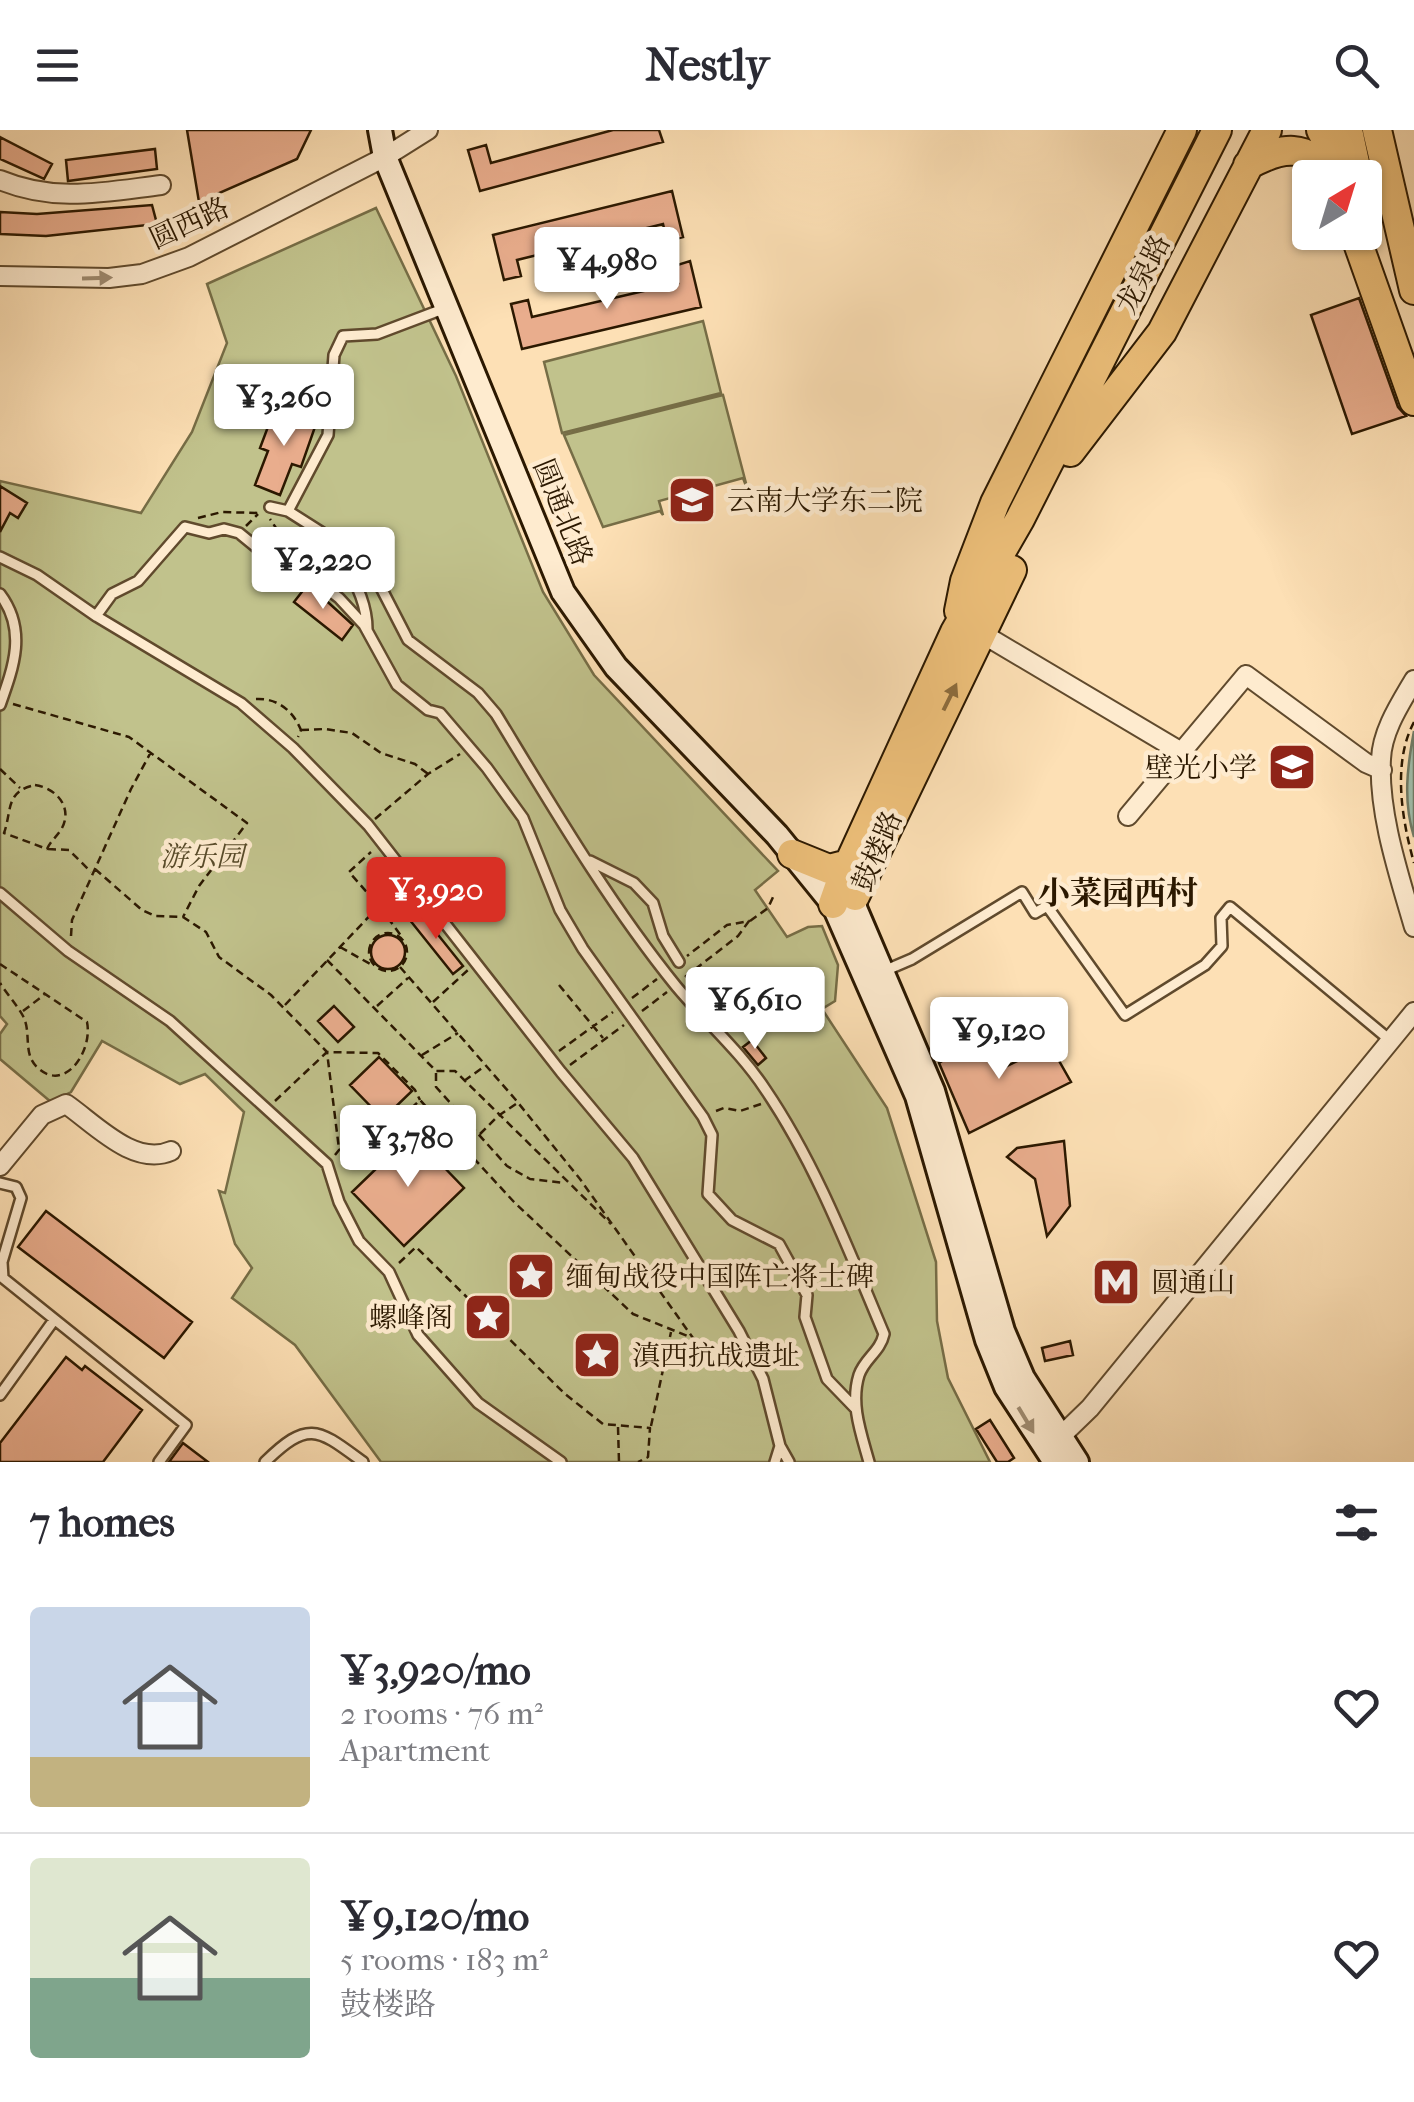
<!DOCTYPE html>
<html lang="en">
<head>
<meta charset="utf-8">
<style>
	:root { --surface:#fff; --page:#f2f2f3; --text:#2b2b33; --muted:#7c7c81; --line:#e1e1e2; --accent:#d93025 }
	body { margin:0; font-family:"IM FELL French Canon","Noto Serif SC",serif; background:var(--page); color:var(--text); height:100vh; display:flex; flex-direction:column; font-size:38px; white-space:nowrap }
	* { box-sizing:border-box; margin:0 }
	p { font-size:32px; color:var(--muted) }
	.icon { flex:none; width:55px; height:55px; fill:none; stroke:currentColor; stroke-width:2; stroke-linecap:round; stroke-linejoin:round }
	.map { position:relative; height:1332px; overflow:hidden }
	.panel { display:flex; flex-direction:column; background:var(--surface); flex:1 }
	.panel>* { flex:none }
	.needle { width:65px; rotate:38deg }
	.controls { position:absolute; left:1292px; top:30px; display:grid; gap:20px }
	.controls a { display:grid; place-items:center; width:90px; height:90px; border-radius:10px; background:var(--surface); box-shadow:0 2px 8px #0004; font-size:50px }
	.price { position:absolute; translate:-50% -85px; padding:0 22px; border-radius:10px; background:#fff; color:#222; font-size:32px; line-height:65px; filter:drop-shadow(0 2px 5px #0008) }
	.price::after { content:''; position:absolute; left:50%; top:60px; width:30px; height:22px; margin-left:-15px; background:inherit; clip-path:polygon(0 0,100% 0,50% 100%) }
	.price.active { background:var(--accent); color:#fff }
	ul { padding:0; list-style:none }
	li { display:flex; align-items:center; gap:30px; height:250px; padding:0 30px }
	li+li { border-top:2px solid var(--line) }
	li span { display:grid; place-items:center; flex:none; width:280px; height:200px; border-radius:10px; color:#555 }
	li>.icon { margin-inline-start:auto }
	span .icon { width:120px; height:120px; fill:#fffc; stroke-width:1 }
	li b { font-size:42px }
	h2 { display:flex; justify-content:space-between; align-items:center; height:120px; padding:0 30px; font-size:42px }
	header { display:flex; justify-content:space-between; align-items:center; height:130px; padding:0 30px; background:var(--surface); font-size:45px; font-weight:700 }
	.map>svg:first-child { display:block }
</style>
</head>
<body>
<header><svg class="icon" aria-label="menu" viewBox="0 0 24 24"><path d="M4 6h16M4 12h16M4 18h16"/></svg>Nestly<svg class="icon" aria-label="search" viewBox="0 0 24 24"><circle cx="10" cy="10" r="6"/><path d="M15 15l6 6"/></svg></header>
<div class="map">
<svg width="1414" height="1332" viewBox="0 0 1414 1332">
	<rect width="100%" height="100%" fill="#fde0b5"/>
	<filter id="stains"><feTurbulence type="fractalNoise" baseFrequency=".002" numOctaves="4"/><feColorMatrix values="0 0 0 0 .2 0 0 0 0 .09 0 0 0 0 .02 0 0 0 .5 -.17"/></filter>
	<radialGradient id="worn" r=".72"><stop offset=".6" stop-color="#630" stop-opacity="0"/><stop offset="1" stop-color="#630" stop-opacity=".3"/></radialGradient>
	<!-- green -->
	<path fill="#c1c28c" stroke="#766d46" stroke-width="2.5" d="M 376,78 L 456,246 L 543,462 L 594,545 L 778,741 L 755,760 L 787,807 L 808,797 L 822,796 L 838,835 L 835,871 L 822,879 L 887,978 L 936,1132 L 937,1191 L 948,1248 L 990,1332 L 381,1332 L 295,1215 L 232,1168 L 252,1138 L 235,1114 L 219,1061 L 225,1063 L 244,982 L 205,944 L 180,954 L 102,911 L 71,962 L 51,972 L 0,929 L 0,904 L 7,894 L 0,886 L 0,351 L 141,383 L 192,302 L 227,213 L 207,154 Z
		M 703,191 L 721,263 L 562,303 L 544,232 Z
		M 723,265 L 748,361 L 743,348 L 659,371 L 663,385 L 660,381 L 603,397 L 564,305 Z"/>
	<!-- water -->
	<path fill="#a0bdaa" stroke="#717b66" stroke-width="2.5" d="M 1414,601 L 1414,707 C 1403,671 1407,638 1414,601 Z"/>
	<!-- building -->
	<path fill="#e9ad8d" stroke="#2b1800" stroke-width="2.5" d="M 187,0 L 311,0 L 297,29 L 199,72 Z
		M 613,0 L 659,0 L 663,12 L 480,61 L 468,20 L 486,15 L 491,33 Z
		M 0,7 L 52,34 L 44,49 L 0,29 Z
		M 155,19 L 157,39 L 68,51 L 66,30 Z
		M 672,61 L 683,107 L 667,111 L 663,94 L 517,130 L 521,146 L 504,150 L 493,105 Z
		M 152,75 L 157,94 L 46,106 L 0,104 L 0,82 L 37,84 Z
		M 690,131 L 701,177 L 522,219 L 511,174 L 528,170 L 532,187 L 678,153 L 674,136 Z
		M 1359,168 L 1398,277 L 1406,286 L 1352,304 L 1311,185 Z
		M 275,278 L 316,294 L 301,337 L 292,334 L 280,365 L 255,355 L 268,321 L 260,318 Z
		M 0,356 L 27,373 L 18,388 L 10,383 L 0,402 Z
		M 308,454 L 353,495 L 342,510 L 294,472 Z
		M 419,781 L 463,836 L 453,844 L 409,789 Z
		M371 822a17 17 0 1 1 34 0a17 17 0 1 1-34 0Z
		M 716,846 L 736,867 L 714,886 L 695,865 Z
		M 334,876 L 354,897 L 338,912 L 318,891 Z
		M 979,908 L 999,940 L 1050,915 L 1071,952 L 969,1003 L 939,933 Z
		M 752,910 L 766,928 L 758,935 L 743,917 Z
		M 379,927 L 412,961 L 383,989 L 350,955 Z
		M 412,1004 L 464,1058 L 404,1116 L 352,1062 Z
		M 1064,1011 L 1070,1076 L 1047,1106 L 1035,1049 L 1007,1027 L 1017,1018 Z
		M 46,1081 L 192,1192 L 164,1228 L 18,1117 Z
		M 1070,1211 L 1073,1225 L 1045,1231 L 1042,1218 Z
		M 66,1227 L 82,1240 L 85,1236 L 142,1280 L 103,1332 L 0,1332 L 0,1313 Z
		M 990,1290 L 1014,1328 L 1008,1332 L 997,1332 L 976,1299 Z
		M 183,1313 L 208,1332 L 169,1332 Z"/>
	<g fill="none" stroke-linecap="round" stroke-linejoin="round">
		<!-- service casing -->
		<g stroke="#604a2d" stroke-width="14">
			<path id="service" d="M 270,377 L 288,381 L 354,423 L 376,448 L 408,510 L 478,563 L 496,584 C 552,676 608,772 676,856 C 705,891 740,921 765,959 C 816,1034 849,1121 884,1204 C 880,1222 865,1228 859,1245 C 850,1274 861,1303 869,1332
				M 288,381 L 328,305 L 334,225 L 343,206 L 377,204 L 443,179
				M 314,398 C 319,415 334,423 345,437 C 358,454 367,478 367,499
				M 0,427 L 37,445 L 96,486 L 241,573 L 293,618 L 368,695 L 561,942 L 633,1028 L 739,1201 L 763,1249 L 780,1316 L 789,1332
				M 0,464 C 27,500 14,536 0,575
				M 96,486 L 112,464 L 138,451 L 185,397 L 209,403 L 224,399 L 239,403 L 261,421 L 291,431 L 339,468 L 364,495 L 397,555 L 428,580 L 440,583 L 487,638 L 523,688 L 560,780 L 583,819 L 703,987 L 712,1005 L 708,1064 L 732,1090 L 779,1114 L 807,1165 L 805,1187 L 827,1249 L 855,1278
				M 590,731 L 634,753 L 653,773 L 663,806 L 679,832
				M 0,763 L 68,821 L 170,891 L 327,1034 L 339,1072 L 359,1111 L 389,1142 L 418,1205 L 478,1273 L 561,1332
				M 884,841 L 912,829 L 1022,762 L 1035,783 L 1047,776 L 1125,885 L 1205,835 L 1222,816 L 1221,788 L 1230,777 L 1391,911
				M 0,1053 L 16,1057 L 21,1068 L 2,1132 L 3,1148 L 186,1295 L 159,1332
				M 0,1265 L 54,1190
				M 265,1332 C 309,1289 318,1299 363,1332
				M 775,1332 L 780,1316"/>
		</g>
		<!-- minor casing -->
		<g stroke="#604a2d" stroke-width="22">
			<path id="minor" d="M 0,50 C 55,73 104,62 161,55
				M 0,146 L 109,148 L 142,144 L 189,127 L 385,27 L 428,0
				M 981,503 L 1183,623
				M 1414,550 C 1400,574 1382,601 1381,629 C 1378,683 1399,745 1414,797
				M 1128,686 L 1246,545 L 1366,633 L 1382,640
				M 0,1036 L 42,985 L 66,974 C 95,994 134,1037 171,1021
				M 1059,1308 L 1090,1278 L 1414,882"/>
		</g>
		<!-- secondary casing -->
		<g stroke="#2b1800" stroke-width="28">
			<path id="secondary" d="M 380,0 L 385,27 L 563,462 L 616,537 L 777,705 L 833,774 L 917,966 L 987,1210 L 1006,1257 L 1055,1332
				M 855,766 L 855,778 L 933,961 L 1003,1201 L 1023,1248 L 1077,1332"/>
		</g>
		<!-- primary casing -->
		<g stroke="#2b1800" stroke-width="32">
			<path id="primary" d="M 1321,0 L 1347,47
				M 1348,0 L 1358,47
				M 1377,0 L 1414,160
				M 1248,35 C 1281,17 1308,11 1331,48
				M 1354,102 L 1414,271
				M 1070,322 L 1162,202 L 1267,0
				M 959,481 L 965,451 L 995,373 L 1182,0
				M 792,724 L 829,739 L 860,731
				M 855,766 L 1012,440
				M 833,774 L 841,751 L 955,502 L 1020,389 L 1217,0"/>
		</g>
		<!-- path -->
		<path stroke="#2b1800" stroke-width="2.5" stroke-dasharray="8 5" stroke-linecap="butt" d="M 198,388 L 222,382 L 259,383
			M 246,396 L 258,384
			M 267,412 L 276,398 L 270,389
			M 256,569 C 278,568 293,581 301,600 L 298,607
			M 13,574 L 129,607 L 247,693 L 199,756 L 183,787
			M 1414,592 C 1392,633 1402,690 1414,733
			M 301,600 L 325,599 L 352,603 L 381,623 L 415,634 L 428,644
			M 0,639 L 20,658
			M 35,655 C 56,658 73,677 62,698 C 57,707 51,710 47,719 L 4,703 C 12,681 5,661 35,655 Z
			M 375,689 L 428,644 L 460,624
			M 48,719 L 69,720 L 91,742
			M 95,739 L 142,780 L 155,786 L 183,787 L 206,802 L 219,827 L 271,865 L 327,922 L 339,1019
			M 380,777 L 402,807
			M 750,791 L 768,778 L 774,765
			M369 822a19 19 0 1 1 38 0a19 19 0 1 1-38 0Z
			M 71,806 L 72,790 L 131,659 L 151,622
			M 340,817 L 372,835
			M 327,830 L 436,941 L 455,941 L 611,1094
			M 0,834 L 87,892 C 93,921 65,963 38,938 C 22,924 32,903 23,886 C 17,875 7,864 0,853
			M 400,837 L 515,969 L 580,1049 L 693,1208 L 745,1239
			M 685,847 L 738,806 L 749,791 L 727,795 L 687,826
			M 559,855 L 603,908
			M 632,868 L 657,849
			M 433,872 L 468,840
			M 285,875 L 379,776 L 349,742 L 371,722
			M 377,876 L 408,848
			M 23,881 L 44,865
			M 642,881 L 667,862
			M 559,921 L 613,882
			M 422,925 L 458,903
			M 570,935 L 624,895
			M 436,943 L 436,957 L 507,1036 L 530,1049 L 565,1053
			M 464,951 L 485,936
			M 275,971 L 327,922 L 378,923 L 415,960 L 420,970
			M 716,981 L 724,978 L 740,981 L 761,974
			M 480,1004 L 498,986 L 516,974
			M 335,1025 L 339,1020 L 389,999 L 420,970 L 514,1072 L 633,1184 L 690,1207
			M 399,1133 L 416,1117 L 565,1264 L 603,1294 L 650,1298 L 648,1327 L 638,1332
			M 651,1296 L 671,1202
			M 618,1297 L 619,1332"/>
		<!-- service -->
		<use href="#service" stroke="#feebcf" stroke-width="9"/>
		<!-- minor -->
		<use href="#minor" stroke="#feebcf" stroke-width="18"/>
		<!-- secondary -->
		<use href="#secondary" stroke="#feebcf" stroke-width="22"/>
		<!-- primary -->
		<use href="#primary" stroke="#eec07a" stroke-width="28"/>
	</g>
	<!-- one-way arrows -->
	<defs><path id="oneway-solid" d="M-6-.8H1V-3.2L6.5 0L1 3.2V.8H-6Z" transform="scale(2.5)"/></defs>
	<g fill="#9f8c72">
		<use href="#oneway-solid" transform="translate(97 148) rotate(-2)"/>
		<use href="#oneway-solid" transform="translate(1026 1290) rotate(59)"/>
	</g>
	<use fill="#8c6c3d" href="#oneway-solid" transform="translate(950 567) rotate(-64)"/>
	<!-- icons -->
	<defs>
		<g id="university-square" transform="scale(2.5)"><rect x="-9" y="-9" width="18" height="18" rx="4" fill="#8f2418" stroke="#feebcf"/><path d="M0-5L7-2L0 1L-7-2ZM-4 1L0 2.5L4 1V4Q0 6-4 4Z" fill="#fff"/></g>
		<g id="school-square" transform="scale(2.5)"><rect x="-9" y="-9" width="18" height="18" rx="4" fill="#8f2418" stroke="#feebcf"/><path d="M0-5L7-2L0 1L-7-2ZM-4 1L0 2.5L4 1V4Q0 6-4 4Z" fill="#fff"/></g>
		<g id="sight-square" transform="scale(2.5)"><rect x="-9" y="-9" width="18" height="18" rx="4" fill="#8f2418" stroke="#feebcf"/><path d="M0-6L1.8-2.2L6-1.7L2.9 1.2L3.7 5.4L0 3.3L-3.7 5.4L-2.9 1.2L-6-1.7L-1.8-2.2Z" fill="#fff"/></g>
		<g id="metro-square" transform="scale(2.5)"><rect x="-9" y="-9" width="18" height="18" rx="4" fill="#8f2418" stroke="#feebcf"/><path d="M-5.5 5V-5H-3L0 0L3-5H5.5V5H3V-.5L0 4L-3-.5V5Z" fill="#fff"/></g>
	</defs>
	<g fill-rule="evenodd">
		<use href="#university-square" x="692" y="370"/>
		<use href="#school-square" x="1292" y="637"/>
		<use href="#sight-square" x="531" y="1146"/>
		<use href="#metro-square" x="1116" y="1152"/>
		<use href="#sight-square" x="488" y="1187"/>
		<use href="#sight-square" x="597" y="1225"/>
	</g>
	<g text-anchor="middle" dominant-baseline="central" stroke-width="9" stroke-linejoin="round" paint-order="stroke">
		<!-- street labels -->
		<g font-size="28" fill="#2b1800" stroke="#feebcf">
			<text transform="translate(189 93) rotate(-25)">圆西路</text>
			<text transform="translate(1143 144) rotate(-63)">龙泉路</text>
			<text transform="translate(563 382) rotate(68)">圆通北路</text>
			<text transform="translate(877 721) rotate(-67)">鼓楼路</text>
		</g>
		<!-- poi labels -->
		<g font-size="28" fill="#2b1800" stroke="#feebcf" text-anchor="start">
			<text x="727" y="370">云南大学东二院</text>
			<text x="1257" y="637" text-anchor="end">壁光小学</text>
			<text x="566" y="1146">缅甸战役中国阵亡将士碑</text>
			<text x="1151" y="1152">圆通山</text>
			<text x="453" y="1187" text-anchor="end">螺峰阁</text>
			<text x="632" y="1225">滇西抗战遗址</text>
		</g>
		<!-- park labels -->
		<g font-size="28" font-style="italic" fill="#584b2a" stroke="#feebcf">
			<text x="202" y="726">游乐园</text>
		</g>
		<!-- quarter labels -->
		<g font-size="32" font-weight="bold" fill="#2b1800" stroke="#feebcf">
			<text x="1118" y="763">小菜园西村</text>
		</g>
	</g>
	<rect width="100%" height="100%" filter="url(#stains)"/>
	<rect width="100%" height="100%" fill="url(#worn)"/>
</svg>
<div class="controls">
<a><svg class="needle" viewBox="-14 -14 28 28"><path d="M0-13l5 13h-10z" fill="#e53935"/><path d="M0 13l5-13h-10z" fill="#7c7c81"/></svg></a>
</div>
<b class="price" style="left:607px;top:182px">¥4,980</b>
<b class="price" style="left:284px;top:319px">¥3,260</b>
<b class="price" style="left:323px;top:482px">¥2,220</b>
<b class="price active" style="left:436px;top:812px">¥3,920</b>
<b class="price" style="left:755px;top:922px">¥6,610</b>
<b class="price" style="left:999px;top:952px">¥9,120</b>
<b class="price" style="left:408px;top:1060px">¥3,780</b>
</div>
<section class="panel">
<h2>7 homes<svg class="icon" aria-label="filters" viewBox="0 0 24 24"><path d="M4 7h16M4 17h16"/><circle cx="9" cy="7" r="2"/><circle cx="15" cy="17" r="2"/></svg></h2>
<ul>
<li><span style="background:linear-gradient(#c9d6e8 75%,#c2b280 0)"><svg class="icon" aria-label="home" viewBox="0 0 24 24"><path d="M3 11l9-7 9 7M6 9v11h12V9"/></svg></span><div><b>¥3,920/mo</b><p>2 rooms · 76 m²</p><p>Apartment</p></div><svg class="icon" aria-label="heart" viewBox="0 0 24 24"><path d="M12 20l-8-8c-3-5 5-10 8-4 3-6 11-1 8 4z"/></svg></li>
<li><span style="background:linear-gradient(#dfe7d0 60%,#7fa58c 0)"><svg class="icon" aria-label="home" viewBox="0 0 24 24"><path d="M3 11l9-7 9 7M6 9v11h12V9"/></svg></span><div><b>¥9,120/mo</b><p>5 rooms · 183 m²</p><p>鼓楼路</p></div><svg class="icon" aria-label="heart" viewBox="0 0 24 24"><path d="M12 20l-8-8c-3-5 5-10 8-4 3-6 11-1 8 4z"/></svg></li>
</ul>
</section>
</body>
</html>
